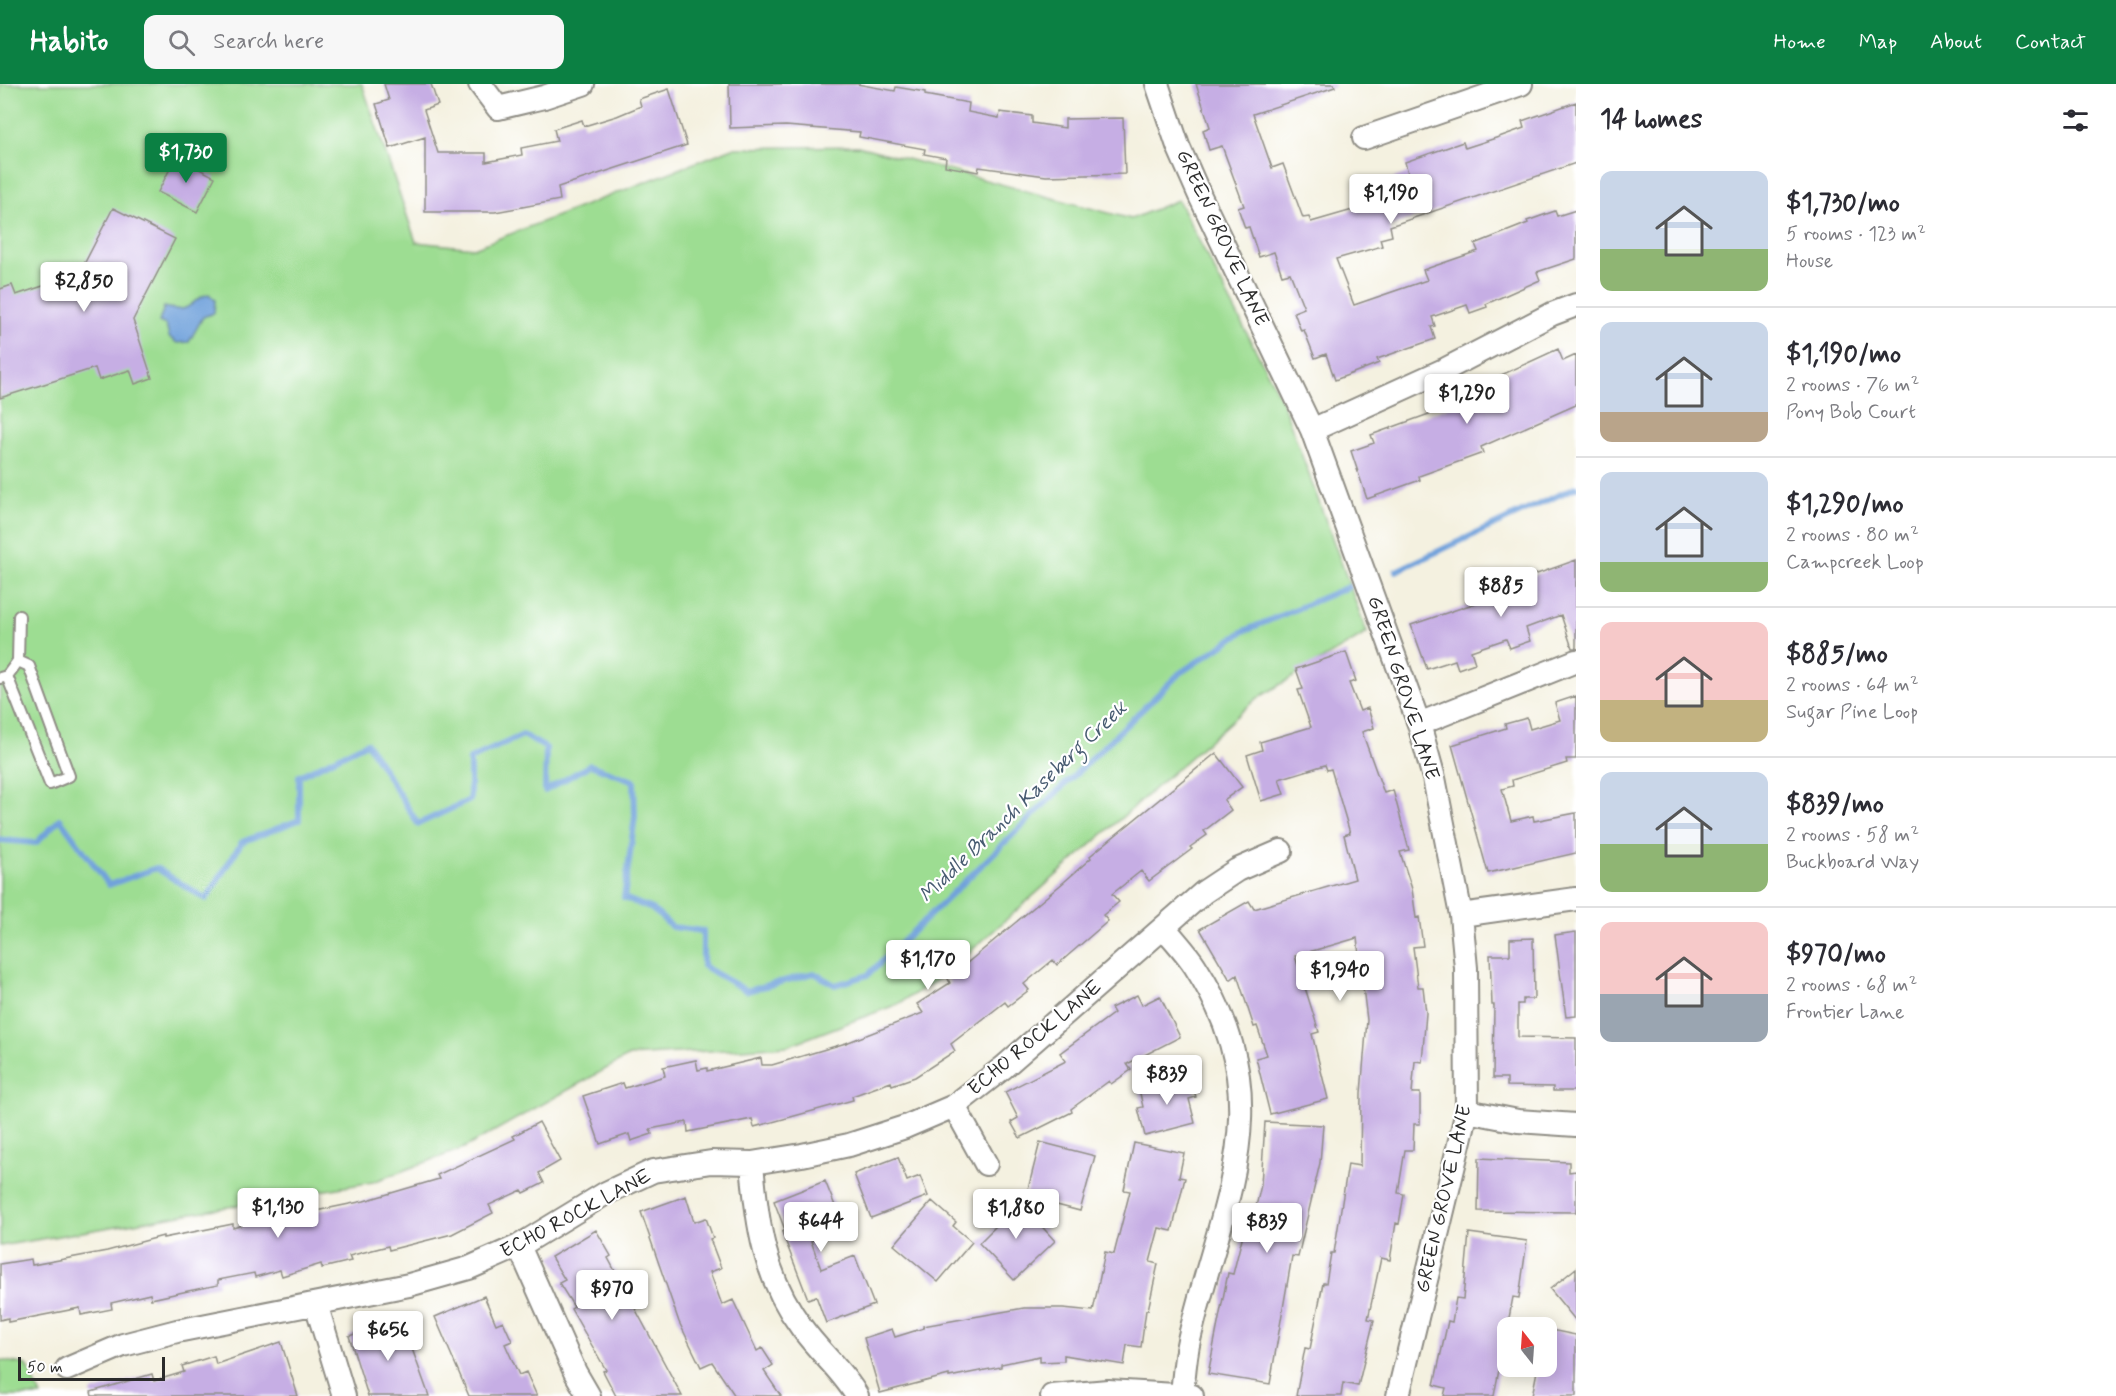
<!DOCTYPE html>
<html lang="en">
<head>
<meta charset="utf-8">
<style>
	:root { --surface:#fff; --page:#f7f7f7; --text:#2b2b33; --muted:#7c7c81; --line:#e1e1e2; --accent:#0b8043 }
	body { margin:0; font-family:Mynerve,sans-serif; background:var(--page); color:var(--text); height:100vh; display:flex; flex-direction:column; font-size:22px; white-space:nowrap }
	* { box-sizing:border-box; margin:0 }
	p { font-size:20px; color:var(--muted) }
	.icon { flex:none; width:33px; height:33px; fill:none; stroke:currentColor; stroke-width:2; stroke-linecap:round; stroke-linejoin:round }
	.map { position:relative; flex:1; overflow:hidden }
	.panel { display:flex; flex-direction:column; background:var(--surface); width:540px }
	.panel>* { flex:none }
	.needle { width:39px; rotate:343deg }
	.fabs { position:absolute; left:1497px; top:1233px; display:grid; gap:12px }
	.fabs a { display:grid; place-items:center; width:60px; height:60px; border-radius:12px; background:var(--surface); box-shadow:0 3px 15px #0003; font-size:30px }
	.scale { position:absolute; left:18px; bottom:15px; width:147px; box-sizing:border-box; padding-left:6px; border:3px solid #2b2b2b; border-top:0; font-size:16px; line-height:21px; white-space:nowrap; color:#2b2b2b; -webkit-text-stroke:4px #fff; paint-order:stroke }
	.price { position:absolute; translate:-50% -51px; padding:0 14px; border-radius:6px; background:#fff; color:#222; font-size:20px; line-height:39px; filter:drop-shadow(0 2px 3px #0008) }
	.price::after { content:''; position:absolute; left:50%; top:36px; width:18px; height:14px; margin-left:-9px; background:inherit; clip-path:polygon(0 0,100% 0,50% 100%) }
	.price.current { background:var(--accent); color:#fff }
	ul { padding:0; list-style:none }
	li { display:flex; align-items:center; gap:18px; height:150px; padding:0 24px }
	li+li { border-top:2px solid var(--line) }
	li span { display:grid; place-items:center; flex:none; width:168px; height:120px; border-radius:12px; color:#555 }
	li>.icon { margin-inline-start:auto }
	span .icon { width:72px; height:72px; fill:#fffc; stroke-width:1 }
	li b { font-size:26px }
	h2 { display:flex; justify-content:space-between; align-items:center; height:72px; padding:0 24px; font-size:26px }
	header { display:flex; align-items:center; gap:36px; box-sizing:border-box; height:84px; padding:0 30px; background:var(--accent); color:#fff }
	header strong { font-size:28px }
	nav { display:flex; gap:33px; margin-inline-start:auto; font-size:21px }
	.search { width:420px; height:54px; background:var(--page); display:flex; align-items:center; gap:15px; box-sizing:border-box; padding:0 21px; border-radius:12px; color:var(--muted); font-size:22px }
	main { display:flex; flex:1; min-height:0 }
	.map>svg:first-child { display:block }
</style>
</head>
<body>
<header>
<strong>Habito</strong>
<div class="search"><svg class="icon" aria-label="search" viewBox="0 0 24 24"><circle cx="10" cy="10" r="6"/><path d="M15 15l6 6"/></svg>Search here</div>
<nav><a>Home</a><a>Map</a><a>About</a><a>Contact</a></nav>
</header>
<main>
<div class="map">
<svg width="1576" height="1312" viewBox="0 0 1576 1312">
	<rect width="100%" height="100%" fill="#fff"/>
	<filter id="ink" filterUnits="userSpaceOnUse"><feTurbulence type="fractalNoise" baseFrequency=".0167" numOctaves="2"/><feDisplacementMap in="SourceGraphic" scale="12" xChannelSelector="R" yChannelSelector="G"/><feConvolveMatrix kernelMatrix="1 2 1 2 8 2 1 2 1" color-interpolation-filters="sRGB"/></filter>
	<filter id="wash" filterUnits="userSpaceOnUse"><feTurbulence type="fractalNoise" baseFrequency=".008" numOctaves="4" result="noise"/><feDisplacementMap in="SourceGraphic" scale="24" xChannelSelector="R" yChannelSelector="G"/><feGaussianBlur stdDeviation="1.35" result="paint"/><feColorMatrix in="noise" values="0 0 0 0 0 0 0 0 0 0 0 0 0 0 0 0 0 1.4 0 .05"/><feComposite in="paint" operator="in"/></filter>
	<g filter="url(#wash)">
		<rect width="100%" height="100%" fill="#f4f1e0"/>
		<!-- green -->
		<path fill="#9ddd92" stroke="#64845e" stroke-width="1.5" d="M 0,0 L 362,0 L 416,158 L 474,164 L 733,64 L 858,62 L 1131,135 L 1178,116 L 1282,317 L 1367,549 L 1256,615 L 939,895 L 898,920 L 787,962 L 629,972 L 464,1064 L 373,1098 L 0,1162 Z
			M 0,1276 L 27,1281 L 41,1312 L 0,1312 Z"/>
		<!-- water -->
		<path fill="#71a2db" stroke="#4e6683" stroke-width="1.5" d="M 209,210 L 215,216 L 214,229 L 203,233 L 189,258 L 177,259 L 169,253 L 166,241 L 159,238 L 164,223 C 194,231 189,215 209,210 Z"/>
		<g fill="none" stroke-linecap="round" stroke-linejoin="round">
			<!-- stream -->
			<path stroke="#71a2db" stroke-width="6" d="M 1396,487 L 1576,403
				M 0,756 L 36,759 L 60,735 L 109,801 L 156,784 L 206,815 L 242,758 L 299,736 L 299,692 L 367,659 L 418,740 L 470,716 L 470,675 L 523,651 L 546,664 L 545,707 L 590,681 L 634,697 L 635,732 L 624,814 L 652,825 L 672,843 L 703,847 L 703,882 L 747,907 L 814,889 L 835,901 L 868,891 L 1180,589 L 1244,547 L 1348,503"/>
		</g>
		<g id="blocks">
			<!-- building -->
			<path fill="#c6aee4" d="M 384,0 L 431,0 L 438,21 L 424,26 L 438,69 L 486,69 L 486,78 L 522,71 L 521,64 L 557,57 L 554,45 L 582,36 L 584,42 L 617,32 L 641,22 L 639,15 L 669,5 L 687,61 L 558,103 L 560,116 L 495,128 L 425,128 L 425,53 L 390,64 L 376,20 L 389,16 Z
				M 729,0 L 857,0 L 895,7 L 896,3 L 925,8 L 925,11 L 969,19 L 968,28 L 999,34 L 1000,28 L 1032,32 L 1032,39 L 1065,44 L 1065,35 L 1123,34 L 1125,90 L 1046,92 L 979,83 L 978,88 L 945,82 L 946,74 L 924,70 L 925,65 L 859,53 L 860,48 L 786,42 L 730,44 Z
				M 1196,0 L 1334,0 L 1335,3 L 1253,30 L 1272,84 L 1283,80 L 1303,134 L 1309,133 L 1311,138 L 1363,123 L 1359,110 L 1384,103 L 1382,98 L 1408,89 L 1405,78 L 1463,58 L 1465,64 L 1499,53 L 1524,44 L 1522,37 L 1576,18 L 1576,79 L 1390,142 L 1392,152 L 1380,155 L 1382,162 L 1336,175 L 1354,221 L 1427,196 L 1423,186 L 1478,167 L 1475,160 L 1528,139 L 1527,137 L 1555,127 L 1557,132 L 1576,126 L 1576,175 L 1537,188 L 1540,196 L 1486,220 L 1487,223 L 1470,229 L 1467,221 L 1432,233 L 1435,242 L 1431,243 L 1435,255 L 1377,275 L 1379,279 L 1335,296 L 1326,270 L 1315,274 L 1304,246 L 1301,247 L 1294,228 L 1304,224 L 1290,189 L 1282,191 L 1274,168 L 1259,173 L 1249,143 L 1245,144 L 1238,124 L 1244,122 L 1222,62 L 1209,66 L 1203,46 L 1210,43 Z
				M 176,73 L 215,93 L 197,128 L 158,108 Z
				M 113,124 L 175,155 L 133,236 L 152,294 L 135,300 L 130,286 L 99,296 L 95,284 L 0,314 L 0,205 L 12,201 L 16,211 L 79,190 Z
				M 1558,265 L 1563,277 L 1576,271 L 1576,321 L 1481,363 L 1483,369 L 1419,392 L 1420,396 L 1367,415 L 1351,367 L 1374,359 L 1371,351 L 1473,314 L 1471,309 L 1498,297 L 1497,293 Z
				M 1576,476 L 1576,564 L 1572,564 L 1561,531 L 1526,544 L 1530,557 L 1510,564 L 1506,555 L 1471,567 L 1475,579 L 1458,585 L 1455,576 L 1427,585 L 1411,541 L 1520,504 L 1517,497 Z
				M 1346,568 L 1356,597 L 1349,599 L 1360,627 L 1368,624 L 1374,644 L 1362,648 L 1384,709 L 1393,706 L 1409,766 L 1400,768 L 1412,805 L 1416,834 L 1419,833 L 1423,862 L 1413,863 L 1418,903 L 1423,903 L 1426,929 L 1422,978 L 1415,977 L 1412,1009 L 1420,1009 L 1420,1040 L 1414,1040 L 1413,1066 L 1405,1066 L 1398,1109 L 1404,1110 L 1399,1140 L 1396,1139 L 1390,1176 L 1381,1174 L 1368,1235 L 1374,1236 L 1358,1302 L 1343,1299 L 1341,1312 L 1296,1312 L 1305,1264 L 1310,1265 L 1323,1199 L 1326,1199 L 1331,1169 L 1334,1169 L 1348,1080 L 1360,1082 L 1361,1009 L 1367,936 L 1357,854 L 1295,872 L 1319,948 L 1312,950 L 1328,1015 L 1270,1030 L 1256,974 L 1267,971 L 1257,942 L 1254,943 L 1237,891 L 1230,896 L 1200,845 L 1249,817 L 1254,825 L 1355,795 L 1344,751 L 1350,749 L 1331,685 L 1327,686 L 1325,681 L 1279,695 L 1284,710 L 1261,717 L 1247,671 L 1262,666 L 1260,658 L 1311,643 L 1298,606 L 1303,605 L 1296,585 Z
				M 1576,612 L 1576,675 L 1566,675 L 1567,679 L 1512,696 L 1513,702 L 1502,705 L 1511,737 L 1533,732 L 1534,737 L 1576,729 L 1576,769 L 1488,789 L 1452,661 L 1506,644 L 1505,640 L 1527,634 L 1530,645 L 1560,636 L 1555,619 Z
				M 1216,669 L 1242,703 L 1224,716 L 1231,726 L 1204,747 L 1207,751 L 1190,763 L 1192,765 L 1149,797 L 1141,787 L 1112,810 L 1119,818 L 1103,831 L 1108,837 L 1057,881 L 1053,876 L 1024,900 L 1029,906 L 1008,922 L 1005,918 L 951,960 L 955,967 L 915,993 L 892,1001 L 891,998 L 852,1012 L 853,1016 L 754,1043 L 752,1035 L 688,1048 L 687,1038 L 650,1045 L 652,1050 L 631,1057 L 629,1050 L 600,1060 L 583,1012 L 623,999 L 625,1004 L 665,992 L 663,983 L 696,976 L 698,986 L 707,984 L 707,987 L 761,974 L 762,981 L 772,981 L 846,959 L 923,929 L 917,920 L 950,899 L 948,895 L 1064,798 L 1091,774 L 1090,772 Z
				M 1576,848 L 1576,932 L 1566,933 L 1555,851 Z
				M 1533,854 L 1534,915 L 1523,915 L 1523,920 L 1518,920 L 1518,953 L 1576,954 L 1576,1007 L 1553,1007 L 1553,1003 L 1507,1002 L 1507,994 L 1493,994 L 1494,921 L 1492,921 L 1490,871 L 1510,871 L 1510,855 Z
				M 1137,911 L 1142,921 L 1160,912 L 1180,953 L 1127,980 L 1131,986 L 1111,1000 L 1109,997 L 1071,1025 L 1072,1028 L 1020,1054 L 1011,1038 L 1018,1034 L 1005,1008 L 1066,977 L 1060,969 L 1114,929 L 1111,924 Z
				M 1190,992 L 1196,1013 L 1189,1015 L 1195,1039 L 1145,1052 L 1138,1024 L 1143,1023 L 1139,1005 Z
				M 539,1038 L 560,1077 L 539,1089 L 544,1099 L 524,1109 L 522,1106 L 489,1121 L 493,1129 L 452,1150 L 389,1166 L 388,1162 L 349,1172 L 351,1177 L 322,1184 L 321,1180 L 282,1192 L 280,1186 L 255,1193 L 254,1189 L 218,1196 L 218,1201 L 188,1207 L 151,1215 L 150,1210 L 111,1219 L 112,1225 L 81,1231 L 80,1224 L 8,1238 L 8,1234 L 0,1236 L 0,1180 L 31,1175 L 32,1181 L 107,1167 L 163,1152 L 163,1154 L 233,1140 L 233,1144 L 295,1126 L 296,1131 L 364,1117 L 439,1095 L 437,1091 L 515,1055 L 513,1052 Z
				M 1265,1038 L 1323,1041 L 1320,1079 L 1298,1173 L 1292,1172 L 1270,1300 L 1208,1290 L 1228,1189 L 1233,1190 L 1249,1126 L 1255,1127 L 1261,1101 Z
				M 1040,1058 L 1095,1072 L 1080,1127 L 1026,1113 Z
				M 1134,1059 L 1184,1069 L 1179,1093 L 1185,1094 L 1172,1147 L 1159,1144 L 1150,1178 L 1158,1180 L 1148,1226 L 1146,1226 L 1141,1263 L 1127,1261 L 1124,1281 L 1064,1271 L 1064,1277 L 1040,1278 L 1040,1272 L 1001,1280 L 1001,1283 L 949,1293 L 949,1291 L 880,1309 L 864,1254 L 892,1245 L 895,1253 L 924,1244 L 923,1242 L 1024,1224 L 1063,1224 L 1093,1227 L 1105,1168 L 1114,1170 L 1130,1107 L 1124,1106 Z
				M 898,1073 L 907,1097 L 920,1092 L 928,1112 L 871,1134 L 854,1090 Z
				M 1479,1074 L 1569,1078 L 1569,1088 L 1576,1087 L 1576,1128 L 1478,1127 Z
				M 825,1097 L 844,1144 L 811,1157 L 821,1185 L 855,1172 L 874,1221 L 826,1239 L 816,1212 L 808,1215 L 782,1148 L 785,1146 L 774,1117 Z
				M 686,1112 L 694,1138 L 706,1134 L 713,1154 L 710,1155 L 721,1184 L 710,1188 L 722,1221 L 733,1216 L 757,1267 L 762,1264 L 773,1281 L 764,1287 L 781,1312 L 735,1312 L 712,1278 L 701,1283 L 679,1238 L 641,1128 Z
				M 1017,1115 L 1055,1157 L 1014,1196 L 979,1159 L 997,1141 L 993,1137 Z
				M 932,1117 L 956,1138 L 953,1142 L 972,1158 L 938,1198 L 894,1161 Z
				M 596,1146 L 611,1172 L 608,1174 L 682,1312 L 616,1312 L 603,1287 L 606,1286 L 571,1225 L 574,1223 L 559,1199 L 565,1196 L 551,1173 Z
				M 1469,1149 L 1527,1157 L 1519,1214 L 1513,1213 L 1494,1312 L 1444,1312 L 1446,1304 L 1434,1301 L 1448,1237 L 1452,1238 L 1456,1214 L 1463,1215 Z
				M 1576,1184 L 1576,1237 L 1550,1205 Z
				M 484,1212 L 496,1240 L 503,1237 L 512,1257 L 505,1260 L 519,1291 L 526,1288 L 537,1312 L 469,1312 L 435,1233 Z
				M 401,1234 L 429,1312 L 368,1312 L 349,1252 Z
				M 1546,1245 L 1576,1251 L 1576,1312 L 1532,1312 L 1538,1282 L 1546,1282 Z
				M 281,1258 L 298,1312 L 92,1312 L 91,1308 L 152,1290 L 154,1297 L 184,1288 L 182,1282 L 214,1272 L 216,1280 Z"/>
		</g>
	</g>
	<g filter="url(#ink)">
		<use href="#blocks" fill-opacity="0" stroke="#908e86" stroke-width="1.5"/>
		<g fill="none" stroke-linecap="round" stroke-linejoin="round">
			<!-- service casing -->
			<g stroke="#908e86" stroke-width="14">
				<path id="service" d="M 18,577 L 19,532
					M 0,594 L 7,592 L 18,577 L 29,582 L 69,692 L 50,700 L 7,592"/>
			</g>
			<!-- minor casing -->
			<g stroke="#908e86" stroke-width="26">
				<path id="minor" d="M 480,0 L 498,24 L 544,13 L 583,0
					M 1157,0 L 1178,62 L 1200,112 L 1312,346 L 1419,640 L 1434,694 L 1461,831 L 1466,884 L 1467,1027 L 1398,1312
					M 1364,54 L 1521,0
					M 1312,346 L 1446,285 L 1552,230 L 1576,221
					M 1419,640 L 1576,577
					M 1461,831 L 1576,815
					M 1164,843 C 1174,856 1186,868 1195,882 C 1283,1019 1221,1117 1189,1256 C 1185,1273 1184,1292 1182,1310
					M 954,1022 L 986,1080
					M 1467,1027 L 1518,1037 L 1576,1041
					M 752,1079 C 757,1141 764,1193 802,1244 C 819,1268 842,1286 857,1312
					M 519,1162 L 575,1288 L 589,1312
					M 316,1220 L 344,1312
					M 67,1285 L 123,1261 L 177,1247 L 409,1201 L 469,1184 L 519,1162 L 606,1109 L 653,1087 L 711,1078 L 752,1079 L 802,1071 L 849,1061 L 905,1043 L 954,1022 L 1004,983 L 1204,808 L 1237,786 L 1281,767
					M 1052,1312 L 1108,1307 L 1192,1312"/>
			</g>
			<!-- service -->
			<use href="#service" stroke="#fff" stroke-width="10"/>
			<!-- minor -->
			<use href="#minor" stroke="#fff" stroke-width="22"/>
		</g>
	</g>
	<g text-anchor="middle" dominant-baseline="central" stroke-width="4.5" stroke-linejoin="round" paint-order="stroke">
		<!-- street labels -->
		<g font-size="20" fill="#2b2b2b" stroke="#fff">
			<text transform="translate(1222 154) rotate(65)">GREEN GROVE LANE</text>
			<text transform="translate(1403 604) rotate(72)">GREEN GROVE LANE</text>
			<text transform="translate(1035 954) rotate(-40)">ECHO ROCK LANE</text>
			<text transform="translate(1444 1115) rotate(-77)">GREEN GROVE LANE</text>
			<text transform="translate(576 1130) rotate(-28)">ECHO ROCK LANE</text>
		</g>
		<!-- water labels -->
		<g font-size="21" font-style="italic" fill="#475b71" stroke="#fff">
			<text transform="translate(1023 718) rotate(-44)">Middle Branch Kaseberg Creek</text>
		</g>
	</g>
</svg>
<div class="fabs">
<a><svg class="needle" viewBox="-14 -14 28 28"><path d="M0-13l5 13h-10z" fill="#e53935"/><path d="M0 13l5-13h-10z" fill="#7c7c81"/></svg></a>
</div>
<div class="scale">50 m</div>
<b class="price current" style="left:186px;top:100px">$1,730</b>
<b class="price" style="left:1391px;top:141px">$1,190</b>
<b class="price" style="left:84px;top:229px">$2,850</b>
<b class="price" style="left:1467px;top:341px">$1,290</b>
<b class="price" style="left:1501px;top:534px">$885</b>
<b class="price" style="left:928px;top:907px">$1,170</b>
<b class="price" style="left:1340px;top:918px">$1,940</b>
<b class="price" style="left:1167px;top:1022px">$839</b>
<b class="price" style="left:278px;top:1155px">$1,130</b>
<b class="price" style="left:1016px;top:1156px">$1,880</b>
<b class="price" style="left:821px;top:1169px">$644</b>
<b class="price" style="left:1267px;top:1170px">$839</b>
<b class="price" style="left:612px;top:1237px">$970</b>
<b class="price" style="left:388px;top:1278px">$656</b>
</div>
<section class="panel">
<h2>14 homes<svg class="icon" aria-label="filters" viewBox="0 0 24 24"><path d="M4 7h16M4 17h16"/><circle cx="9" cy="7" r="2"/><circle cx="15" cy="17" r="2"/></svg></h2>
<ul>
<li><span style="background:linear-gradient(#c9d6e8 65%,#8fb573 0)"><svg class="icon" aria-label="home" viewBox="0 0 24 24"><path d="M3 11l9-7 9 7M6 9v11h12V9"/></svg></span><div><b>$1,730/mo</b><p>5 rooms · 123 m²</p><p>House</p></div></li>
<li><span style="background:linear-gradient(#c9d6e8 75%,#b9a48a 0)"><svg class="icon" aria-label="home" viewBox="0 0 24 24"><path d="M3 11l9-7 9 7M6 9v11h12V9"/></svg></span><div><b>$1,190/mo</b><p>2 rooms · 76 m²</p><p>Pony Bob Court</p></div></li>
<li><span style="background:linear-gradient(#c9d6e8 75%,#8fb573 0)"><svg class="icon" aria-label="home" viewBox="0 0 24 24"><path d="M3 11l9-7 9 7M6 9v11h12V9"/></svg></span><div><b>$1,290/mo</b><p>2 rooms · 80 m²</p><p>Campcreek Loop</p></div></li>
<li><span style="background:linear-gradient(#f6c9c9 65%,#c2b280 0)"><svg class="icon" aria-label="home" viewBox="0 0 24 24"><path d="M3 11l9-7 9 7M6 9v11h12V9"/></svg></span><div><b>$885/mo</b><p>2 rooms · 64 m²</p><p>Sugar Pine Loop</p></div></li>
<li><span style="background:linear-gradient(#c9d6e8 60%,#8fb573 0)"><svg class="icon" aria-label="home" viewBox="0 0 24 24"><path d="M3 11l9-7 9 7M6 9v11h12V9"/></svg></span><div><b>$839/mo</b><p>2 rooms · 58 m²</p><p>Buckboard Way</p></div></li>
<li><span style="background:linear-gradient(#f6c9c9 60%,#9aa5b1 0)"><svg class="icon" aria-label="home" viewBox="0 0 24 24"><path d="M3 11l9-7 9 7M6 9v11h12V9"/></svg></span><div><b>$970/mo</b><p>2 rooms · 68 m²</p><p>Frontier Lane</p></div></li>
</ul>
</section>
</main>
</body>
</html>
